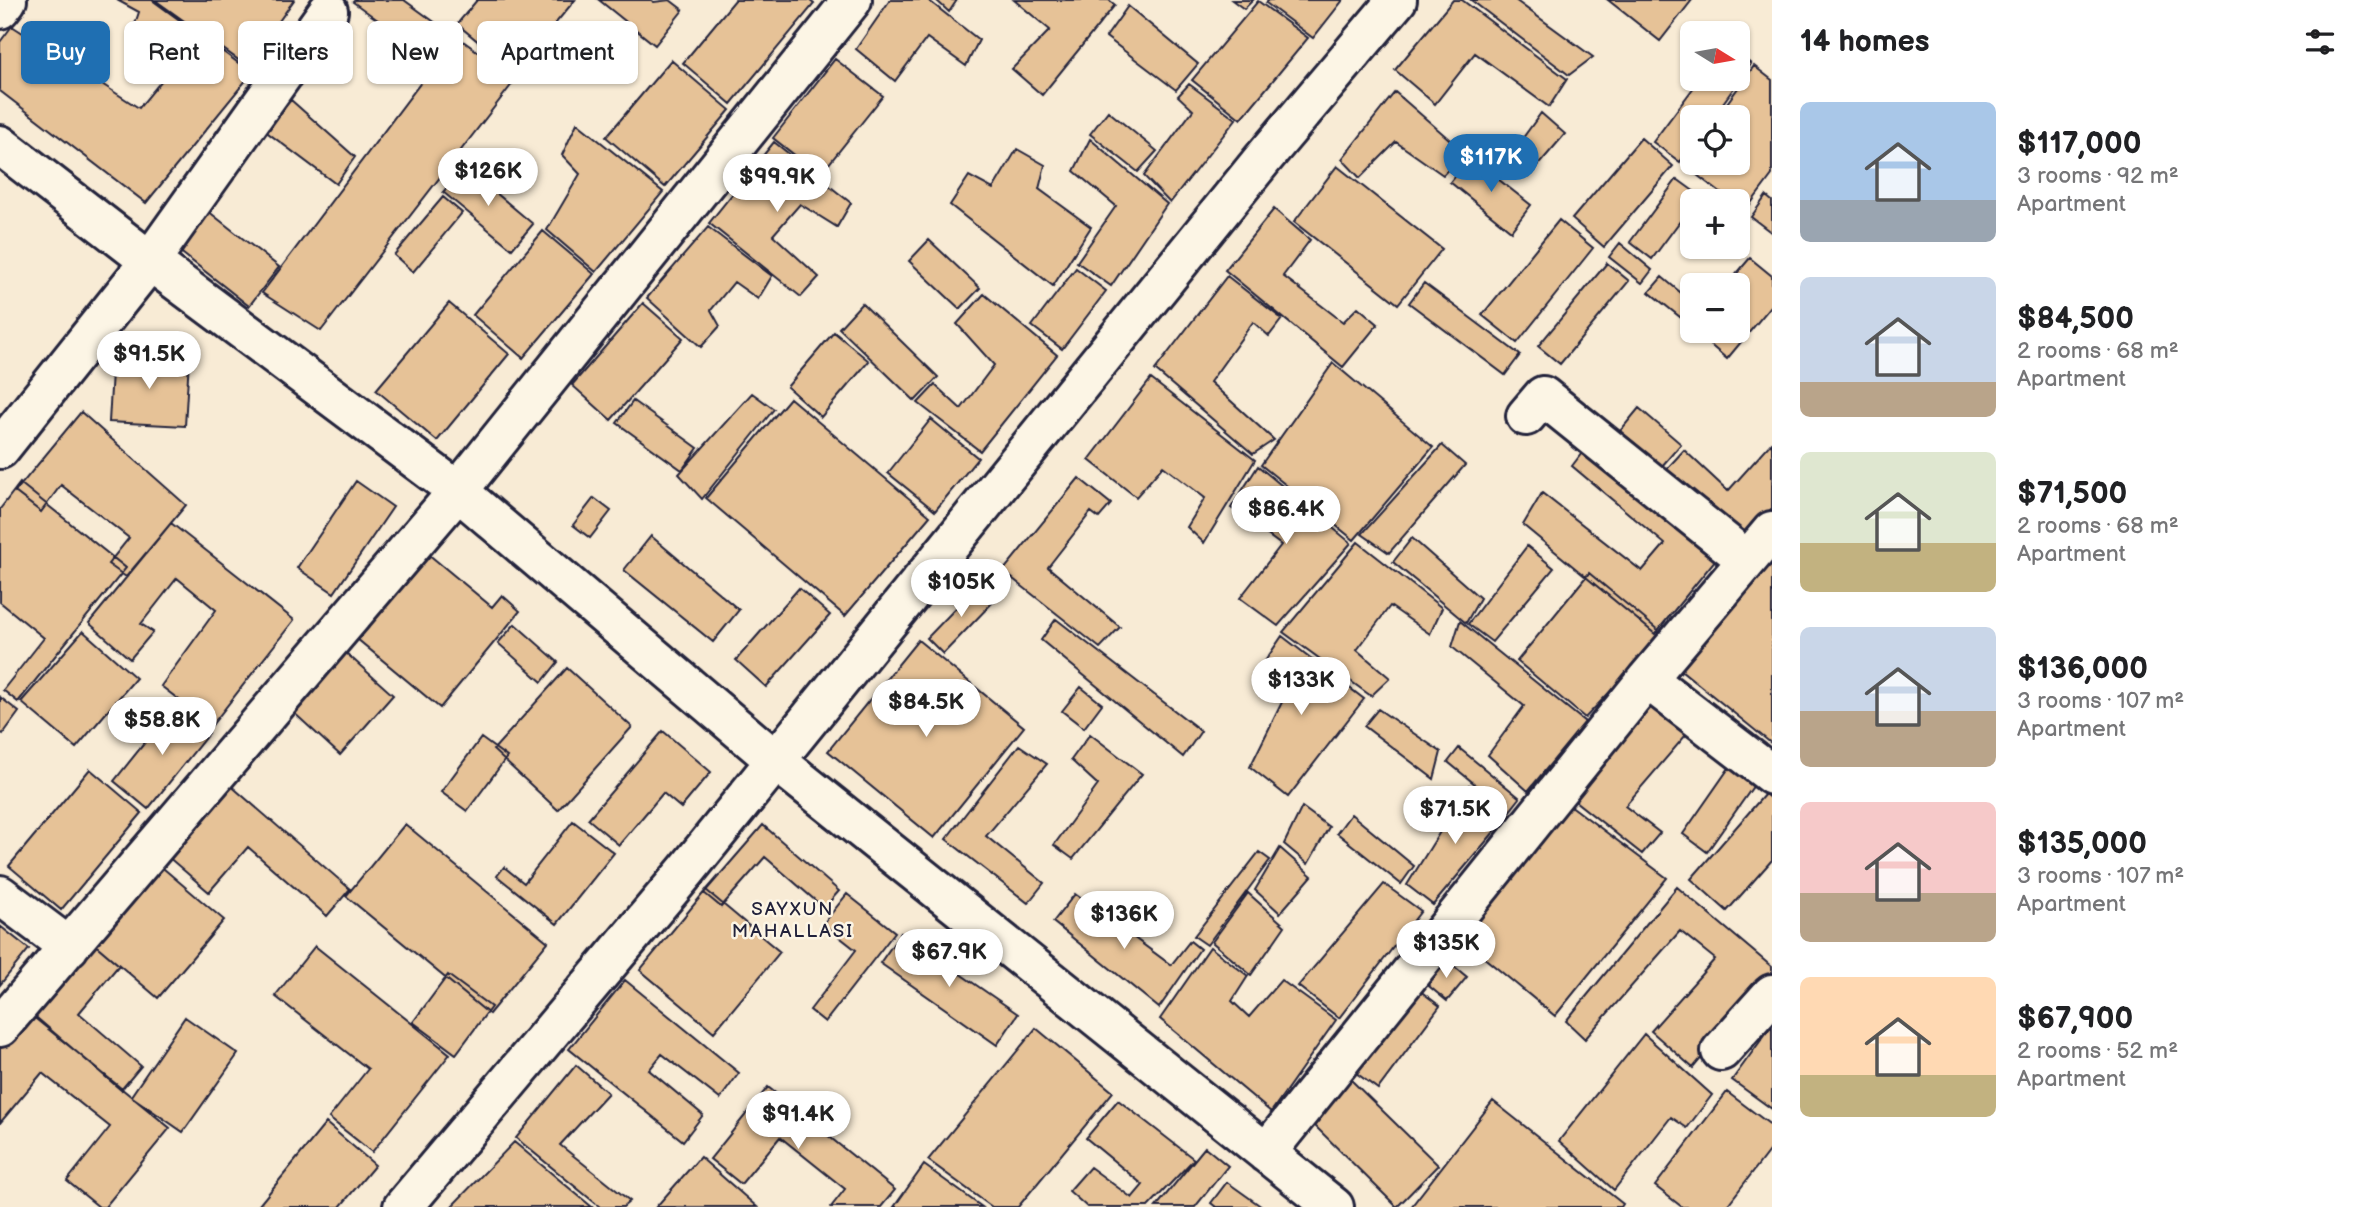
<!DOCTYPE html>
<html lang="en">
<head>
<meta charset="utf-8">
<style>
	:root { --surface:#fff; --page:#f2f2f2; --text:#202124; --muted:#757577; --accent:#1f6fb2 }
	body { margin:0; font-family:"Balsamiq Sans",sans-serif; background:var(--page); color:var(--text); height:100vh; display:flex; flex-direction:column; font-size:26px; white-space:nowrap }
	* { box-sizing:border-box; margin:0 }
	p { font-size:23px; color:var(--muted) }
	.icon { flex:none; width:38px; height:38px; fill:none; stroke:currentColor; stroke-width:2; stroke-linecap:round; stroke-linejoin:round }
	.map { position:relative; flex:1; overflow:hidden }
	.drawer { display:flex; flex-direction:column; background:var(--surface); width:595px }
	.drawer>* { flex:none }
	.hud { position:absolute; left:21px; top:21px; width:665px; height:63px; display:flex; gap:14px }
	.needle { width:46px; rotate:101deg }
	.fabs { position:absolute; left:1680px; top:21px; display:grid; gap:14px }
	.fabs a { display:grid; place-items:center; width:70px; height:70px; border-radius:10px; background:var(--surface); box-shadow:0 2px 5px #0004; font-size:35px }
	.price { position:absolute; translate:-50% -60px; padding:0 16px; border-radius:24px; background:#fff; color:#222; font-size:23px; line-height:46px; filter:drop-shadow(0 2px 4px #0008) }
	.price::after { content:''; position:absolute; left:50%; top:42px; width:21px; height:16px; margin-left:-10px; background:inherit; clip-path:polygon(0 0,100% 0,50% 100%) }
	.price.current { background:var(--accent); color:#fff }
	ul { padding:0; list-style:none }
	li { display:flex; align-items:center; gap:21px; height:175px; padding:0 28px }
	li span { display:grid; place-items:center; flex:none; width:196px; height:140px; border-radius:10px; color:#555 }
	li>.icon { margin-inline-start:auto }
	span .icon { width:84px; height:84px; fill:#fffc; stroke-width:1 }
	li b { font-size:30px }
	h2 { display:flex; justify-content:space-between; align-items:center; height:84px; padding:0 28px; font-size:30px }
	.chip { padding:0 24px; border-radius:10px; background:var(--surface); box-shadow:0 2px 5px #0004; font-size:24px; line-height:63px }
	.chip.current { background:var(--accent); color:#fff }
	main { display:flex; flex:1; min-height:0 }
	.map>svg:first-child { display:block }
</style>
</head>
<body>
<main>
<div class="map">
<svg width="1772" height="1207" viewBox="0 0 1772 1207">
	<rect width="100%" height="100%" fill="#f8ebd5"/>
	<filter id="ink" filterUnits="userSpaceOnUse"><feTurbulence type="fractalNoise" baseFrequency=".0143" numOctaves="2"/><feDisplacementMap in="SourceGraphic" scale="14" xChannelSelector="R" yChannelSelector="G"/><feConvolveMatrix kernelMatrix="1 2 1 2 8 2 1 2 1" color-interpolation-filters="sRGB"/></filter>
	<g filter="url(#ink)">
		<!-- building -->
		<path fill="#e6c297" stroke="#22223b" stroke-width="2" d="M 117,0 L 152,0 L 252,73 L 146,203 L 0,91 L 0,42 L 12,26 L 139,108 L 177,62 L 133,30 L 139,12 Z
			M 155,0 L 294,0 L 247,66 Z
			M 355,0 L 404,0 L 451,34 L 433,60 L 353,2 Z
			M 477,0 L 575,0 L 515,72 L 457,24 Z
			M 599,0 L 651,0 L 654,2 L 670,0 L 683,10 L 655,45 Z
			M 735,0 L 809,0 L 814,4 L 731,104 L 683,63 Z
			M 890,0 L 928,0 L 979,40 L 966,66 L 927,38 L 895,81 L 856,49 Z
			M 936,0 L 957,0 L 949,12 Z
			M 1014,0 L 1109,0 L 1115,5 L 1042,95 L 1012,69 L 1050,30 Z
			M 1232,0 L 1253,0 L 1244,9 Z
			M 1269,0 L 1343,0 L 1313,38 L 1266,3 Z
			M 1453,0 L 1462,0 L 1567,79 L 1549,107 L 1475,53 L 1435,104 L 1395,70 Z
			M 1471,0 L 1515,0 L 1593,57 L 1569,75 Z
			M 1608,0 L 1692,0 L 1660,41 Z
			M 1258,1 L 1308,38 L 1241,119 L 1192,80 Z
			M 1128,6 L 1198,64 L 1176,90 L 1106,37 Z
			M 456,36 L 516,79 L 321,331 L 262,293 Z
			M 1738,54 L 1751,64 L 1713,117 L 1692,117 L 1692,145 L 1680,162 L 1653,142 L 1700,79 L 1738,79 Z
			M 835,59 L 883,96 L 820,175 L 773,138 Z
			M 671,60 L 730,110 L 665,187 L 606,137 Z
			M 1754,66 L 1772,80 L 1772,175 L 1745,211 L 1738,206 L 1738,201 L 1731,201 L 1684,165 L 1692,153 L 1692,163 L 1738,163 L 1738,117 L 1717,117 Z
			M 1189,84 L 1236,119 L 1170,203 L 1144,176 L 1193,110 L 1178,96 Z
			M 1395,92 L 1464,152 L 1443,175 L 1396,142 L 1360,178 L 1342,159 Z
			M 291,100 L 355,157 L 336,184 L 264,130 Z
			M 1108,111 L 1157,151 L 1138,172 L 1090,134 Z
			M 1541,113 L 1565,134 L 1528,177 L 1509,157 Z
			M 577,123 L 663,192 L 596,272 L 547,230 L 580,174 L 562,155 Z
			M 1641,138 L 1673,166 L 1604,247 L 1572,219 Z
			M 1090,139 L 1167,204 L 1111,286 L 1077,262 L 1116,206 L 1074,171 Z
			M 774,142 L 851,203 L 837,227 L 800,204 L 773,235 L 819,277 L 801,297 L 709,223 Z
			M 1017,149 L 1045,165 L 1039,189 L 1091,227 L 1053,286 L 950,205 L 969,176 L 993,189 Z
			M 1470,157 L 1531,205 L 1511,231 L 1450,182 Z
			M 1337,166 L 1442,249 L 1398,304 L 1294,222 Z
			M 465,167 L 533,224 L 512,249 L 443,192 Z
			M 1677,179 L 1699,195 L 1692,201 L 1692,205 L 1652,259 L 1630,242 Z
			M 1766,196 L 1772,201 L 1772,233 L 1751,217 Z
			M 443,197 L 462,213 L 413,272 L 394,255 Z
			M 203,207 L 279,267 L 249,306 L 173,246 Z
			M 1274,209 L 1310,240 L 1283,276 L 1343,322 L 1358,307 L 1378,324 L 1343,367 L 1225,270 Z
			M 1559,220 L 1593,248 L 1517,343 L 1482,315 Z
			M 708,227 L 772,276 L 758,299 L 734,282 L 711,310 L 720,326 L 701,347 L 647,298 Z
			M 543,231 L 594,274 L 523,358 L 473,315 Z
			M 929,240 L 980,288 L 960,309 L 909,261 Z
			M 1620,243 L 1652,270 L 1642,283 L 1609,257 Z
			M 1750,258 L 1772,276 L 1772,305 L 1727,359 L 1694,331 L 1738,331 L 1738,285 L 1727,285 Z
			M 1607,263 L 1629,281 L 1560,364 L 1538,346 Z
			M 1076,268 L 1106,291 L 1062,349 L 1032,326 Z
			M 1227,276 L 1282,319 L 1269,336 L 1253,322 L 1210,382 L 1274,440 L 1253,454 L 1155,370 Z
			M 1662,277 L 1692,302 L 1692,312 L 1685,321 L 1649,292 Z
			M 1424,283 L 1520,355 L 1505,375 L 1409,303 Z
			M 984,294 L 1057,355 L 980,451 L 918,403 L 935,385 L 961,409 L 994,365 L 957,324 Z
			M 449,303 L 509,354 L 437,441 L 376,390 Z
			M 643,303 L 683,338 L 611,420 L 572,385 Z
			M 862,303 L 938,377 L 915,401 L 839,328 Z
			M 834,332 L 869,361 L 821,417 L 787,387 Z
			M 113,355 L 189,359 L 185,426 L 109,422 Z
			M 1333,363 L 1433,447 L 1354,540 L 1261,465 Z
			M 1151,379 L 1255,460 L 1204,543 L 1187,527 L 1205,498 L 1163,466 L 1136,497 L 1089,460 Z
			M 752,393 L 774,409 L 702,499 L 679,474 Z
			M 790,398 L 930,516 L 845,616 L 706,498 Z
			M 633,401 L 698,448 L 682,470 L 617,423 Z
			M 1639,408 L 1681,444 L 1662,466 L 1620,431 Z
			M 81,412 L 186,505 L 126,577 L 108,564 L 129,538 L 61,485 L 41,512 L 15,492 Z
			M 931,419 L 978,458 L 935,511 L 888,473 Z
			M 1772,442 L 1772,508 L 1747,537 L 1664,472 L 1684,450 L 1728,491 Z
			M 1442,445 L 1465,465 L 1389,553 L 1362,534 Z
			M 1588,445 L 1721,553 L 1655,634 L 1523,525 L 1542,493 L 1642,571 L 1665,544 L 1572,466 Z
			M 1258,466 L 1351,543 L 1278,626 L 1240,598 L 1281,545 L 1231,508 Z
			M 1079,478 L 1111,504 L 1099,518 L 1091,512 L 1048,567 L 1120,627 L 1100,648 L 1003,571 Z
			M 356,481 L 393,507 L 334,593 L 297,568 Z
			M 20,483 L 126,568 L 18,702 L 3,690 L 44,638 L 0,602 L 0,509 Z
			M 594,498 L 611,511 L 590,538 L 573,525 Z
			M 171,523 L 294,620 L 212,725 L 161,686 L 216,610 L 177,578 L 141,624 L 153,632 L 130,659 L 89,623 Z
			M 651,536 L 739,610 L 713,642 L 624,570 Z
			M 1412,538 L 1480,598 L 1466,623 L 1393,562 Z
			M 1358,542 L 1442,608 L 1430,634 L 1390,606 L 1357,650 L 1390,678 L 1371,696 L 1283,632 Z
			M 1527,546 L 1554,568 L 1492,642 L 1468,624 Z
			M 427,553 L 492,607 L 502,595 L 520,611 L 440,708 L 356,638 Z
			M 1772,557 L 1772,744 L 1681,670 Z
			M 1589,573 L 1664,635 L 1585,718 L 1517,661 Z
			M 979,584 L 995,600 L 943,654 L 927,638 Z
			M 799,588 L 830,615 L 766,687 L 736,660 Z
			M 1056,619 L 1201,731 L 1183,757 L 1041,640 Z
			M 1460,621 L 1585,722 L 1528,791 L 1488,755 L 1524,706 L 1452,647 Z
			M 515,624 L 558,662 L 542,682 L 498,643 Z
			M 83,631 L 136,678 L 76,748 L 21,702 Z
			M 1282,636 L 1364,699 L 1288,797 L 1250,767 L 1287,692 L 1261,667 Z
			M 918,640 L 1024,727 L 934,838 L 828,751 Z
			M 345,652 L 393,695 L 340,755 L 292,711 Z
			M 567,668 L 632,727 L 558,810 L 493,750 Z
			M 1081,687 L 1102,704 L 1084,728 L 1062,711 Z
			M 0,697 L 19,712 L 3,734 L 0,732 Z
			M 1652,698 L 1692,728 L 1625,806 L 1660,833 L 1642,854 L 1570,797 Z
			M 175,705 L 209,733 L 148,809 L 114,781 Z
			M 1378,709 L 1441,752 L 1434,779 L 1364,726 Z
			M 663,731 L 711,772 L 681,808 L 663,793 L 619,845 L 588,819 Z
			M 1090,734 L 1142,774 L 1073,859 L 1054,845 L 1098,785 L 1071,760 Z
			M 481,738 L 507,757 L 467,811 L 441,792 Z
			M 1019,745 L 1047,764 L 986,836 L 1044,883 L 1028,903 L 946,839 Z
			M 1459,748 L 1520,798 L 1509,812 L 1448,762 Z
			M 1729,768 L 1754,785 L 1707,852 L 1683,834 Z
			M 90,769 L 142,813 L 61,910 L 9,866 Z
			M 229,784 L 350,889 L 327,916 L 248,847 L 209,892 L 167,856 Z
			M 1469,785 L 1504,820 L 1433,905 L 1407,885 Z
			M 1765,794 L 1772,800 L 1772,860 L 1727,911 L 1691,879 Z
			M 1562,799 L 1667,878 L 1555,1016 L 1453,932 Z
			M 1302,807 L 1329,827 L 1308,864 L 1284,844 Z
			M 1351,814 L 1414,866 L 1401,884 L 1337,833 Z
			M 573,821 L 614,853 L 557,924 L 497,876 L 504,867 L 524,883 Z
			M 405,824 L 548,942 L 489,1014 L 346,896 Z
			M 763,825 L 839,891 L 824,908 L 765,857 L 721,907 L 704,893 Z
			M 1280,848 L 1312,876 L 1280,913 L 1255,890 Z
			M 1259,852 L 1270,860 L 1207,945 L 1194,936 Z
			M 157,863 L 224,920 L 158,998 L 91,941 Z
			M 1384,884 L 1421,911 L 1339,1018 L 1298,986 Z
			M 1677,887 L 1772,967 L 1772,973 L 1693,1068 L 1651,1031 L 1715,959 L 1680,931 L 1585,1039 L 1566,1021 Z
			M 706,890 L 780,952 L 714,1032 L 640,970 Z
			M 1248,893 L 1285,926 L 1251,975 L 1212,942 Z
			M 847,894 L 895,932 L 825,1022 L 810,1010 L 856,950 L 823,924 Z
			M 1075,894 L 1171,965 L 1190,941 L 1200,949 L 1159,1008 L 1053,922 Z
			M 0,926 L 29,949 L 0,985 Z
			M 901,933 L 1018,1014 L 997,1045 L 880,963 Z
			M 92,942 L 119,965 L 79,1013 L 141,1066 L 121,1090 L 31,1013 Z
			M 315,946 L 450,1054 L 372,1152 L 329,1118 L 368,1069 L 275,996 Z
			M 1210,947 L 1248,976 L 1232,1001 L 1249,1017 L 1281,980 L 1336,1020 L 1271,1112 L 1160,1019 Z
			M 1444,958 L 1467,977 L 1447,1001 L 1424,982 Z
			M 448,975 L 491,1007 L 456,1054 L 413,1022 Z
			M 625,980 L 739,1073 L 720,1099 L 662,1054 L 649,1070 L 703,1115 L 683,1141 L 569,1049 Z
			M 1411,984 L 1440,1006 L 1378,1089 L 1348,1067 Z
			M 26,1011 L 170,1128 L 105,1207 L 99,1207 L 67,1181 L 110,1127 L 42,1073 L 0,1123 L 0,1044 Z
			M 185,1017 L 238,1054 L 183,1132 L 131,1096 Z
			M 1772,1025 L 1772,1109 L 1732,1080 Z
			M 1036,1028 L 1113,1092 L 1018,1207 L 992,1207 L 928,1160 Z
			M 1644,1034 L 1712,1095 L 1687,1128 L 1671,1117 L 1614,1190 L 1559,1141 Z
			M 576,1065 L 608,1093 L 560,1145 L 630,1201 L 623,1207 L 600,1207 L 516,1138 Z
			M 1347,1076 L 1438,1165 L 1397,1207 L 1307,1118 Z
			M 768,1087 L 895,1190 L 881,1207 L 831,1207 L 845,1189 L 780,1137 L 741,1184 L 710,1159 Z
			M 1727,1092 L 1772,1126 L 1772,1147 L 1726,1207 L 1682,1207 L 1655,1186 Z
			M 1118,1100 L 1194,1159 L 1148,1207 L 1087,1207 L 1069,1191 L 1090,1167 L 1132,1198 L 1143,1185 L 1086,1138 Z
			M 1493,1101 L 1623,1204 L 1621,1207 L 1411,1207 Z
			M 326,1123 L 375,1165 L 340,1207 L 261,1207 L 259,1205 Z
			M 514,1142 L 592,1207 L 451,1207 Z
			M 1205,1147 L 1228,1166 L 1195,1207 L 1156,1207 Z
			M 700,1157 L 757,1207 L 656,1207 Z
			M 924,1165 L 982,1207 L 894,1207 Z
			M 1227,1182 L 1262,1207 L 1216,1207 L 1211,1203 Z"/>
		<g fill="none" stroke-linecap="round" stroke-linejoin="round">
			<!-- minor casing -->
			<g stroke="#22223b" stroke-width="44">
				<path id="minor" d="M 0,9 L 7,0
					M 0,145 L 150,261 L 458,491 L 775,760 L 1334,1207
					M 1526,416 L 1543,396 L 1747,560
					M 0,449 L 150,261 L 328,11
					M 1647,679 L 1772,775
					M 0,895 L 69,947
					M 0,1027 L 458,491 L 852,0
					M 1721,1051 L 1772,994
					M 1266,1153 L 1647,679 L 1772,531
					M 403,1207 L 687,870 L 1262,160 L 1397,0"/>
			</g>
			<!-- minor -->
			<use href="#minor" stroke="#fcf5e5" stroke-width="38"/>
		</g>
	</g>
	<g text-anchor="middle" dominant-baseline="central" stroke-width="5" stroke-linejoin="round" paint-order="stroke">
		<!-- neighbourhood labels -->
		<g font-size="19" letter-spacing="2" fill="#22223b" stroke="#fcf5e5">
			<text x="793" y="909">SAYXUN<tspan x="793" dy="22">MAHALLASI</tspan></text>
		</g>
	</g>
</svg>
<div class="fabs">
<a><svg class="needle" viewBox="-14 -14 28 28"><path d="M0-13l5 13h-10z" fill="#e53935"/><path d="M0 13l5-13h-10z" fill="#757577"/></svg></a>
<a><svg class="icon" aria-label="locate" viewBox="0 0 24 24"><circle cx="12" cy="12" r="6"/><path d="M12 2v4M12 18v4M2 12h4M18 12h4"/></svg></a>
<a>+</a>
<a>−</a>
</div>
<b class="price current" style="left:1491px;top:194px">$117K</b>
<b class="price" style="left:488px;top:208px">$126K</b>
<b class="price" style="left:777px;top:214px">$99.9K</b>
<b class="price" style="left:149px;top:391px">$91.5K</b>
<b class="price" style="left:1286px;top:546px">$86.4K</b>
<b class="price" style="left:961px;top:619px">$105K</b>
<b class="price" style="left:1301px;top:717px">$133K</b>
<b class="price" style="left:926px;top:739px">$84.5K</b>
<b class="price" style="left:162px;top:757px">$58.8K</b>
<b class="price" style="left:1455px;top:846px">$71.5K</b>
<b class="price" style="left:1124px;top:951px">$136K</b>
<b class="price" style="left:1446px;top:980px">$135K</b>
<b class="price" style="left:949px;top:989px">$67.9K</b>
<b class="price" style="left:798px;top:1151px">$91.4K</b>
<div class="hud">
<a class="chip current">Buy</a>
<a class="chip">Rent</a>
<a class="chip">Filters</a>
<a class="chip">New</a>
<a class="chip">Apartment</a>
</div>
</div>
<section class="drawer">
<h2>14 homes<svg class="icon" aria-label="filters" viewBox="0 0 24 24"><path d="M4 7h16M4 17h16"/><circle cx="9" cy="7" r="2"/><circle cx="15" cy="17" r="2"/></svg></h2>
<ul>
<li><span style="background:linear-gradient(#a9c7e8 70%,#9aa5b1 0)"><svg class="icon" aria-label="home" viewBox="0 0 24 24"><path d="M3 11l9-7 9 7M6 9v11h12V9"/></svg></span><div><b>$117,000</b><p>3 rooms · 92 m²</p><p>Apartment</p></div></li>
<li><span style="background:linear-gradient(#c9d6e8 75%,#b9a48a 0)"><svg class="icon" aria-label="home" viewBox="0 0 24 24"><path d="M3 11l9-7 9 7M6 9v11h12V9"/></svg></span><div><b>$84,500</b><p>2 rooms · 68 m²</p><p>Apartment</p></div></li>
<li><span style="background:linear-gradient(#dfe7d0 65%,#c2b280 0)"><svg class="icon" aria-label="home" viewBox="0 0 24 24"><path d="M3 11l9-7 9 7M6 9v11h12V9"/></svg></span><div><b>$71,500</b><p>2 rooms · 68 m²</p><p>Apartment</p></div></li>
<li><span style="background:linear-gradient(#c9d6e8 60%,#b9a48a 0)"><svg class="icon" aria-label="home" viewBox="0 0 24 24"><path d="M3 11l9-7 9 7M6 9v11h12V9"/></svg></span><div><b>$136,000</b><p>3 rooms · 107 m²</p><p>Apartment</p></div></li>
<li><span style="background:linear-gradient(#f6c9c9 65%,#b9a48a 0)"><svg class="icon" aria-label="home" viewBox="0 0 24 24"><path d="M3 11l9-7 9 7M6 9v11h12V9"/></svg></span><div><b>$135,000</b><p>3 rooms · 107 m²</p><p>Apartment</p></div></li>
<li><span style="background:linear-gradient(#ffd9b3 70%,#c2b280 0)"><svg class="icon" aria-label="home" viewBox="0 0 24 24"><path d="M3 11l9-7 9 7M6 9v11h12V9"/></svg></span><div><b>$67,900</b><p>2 rooms · 52 m²</p><p>Apartment</p></div></li>
</ul>
</section>
</main>
</body>
</html>
